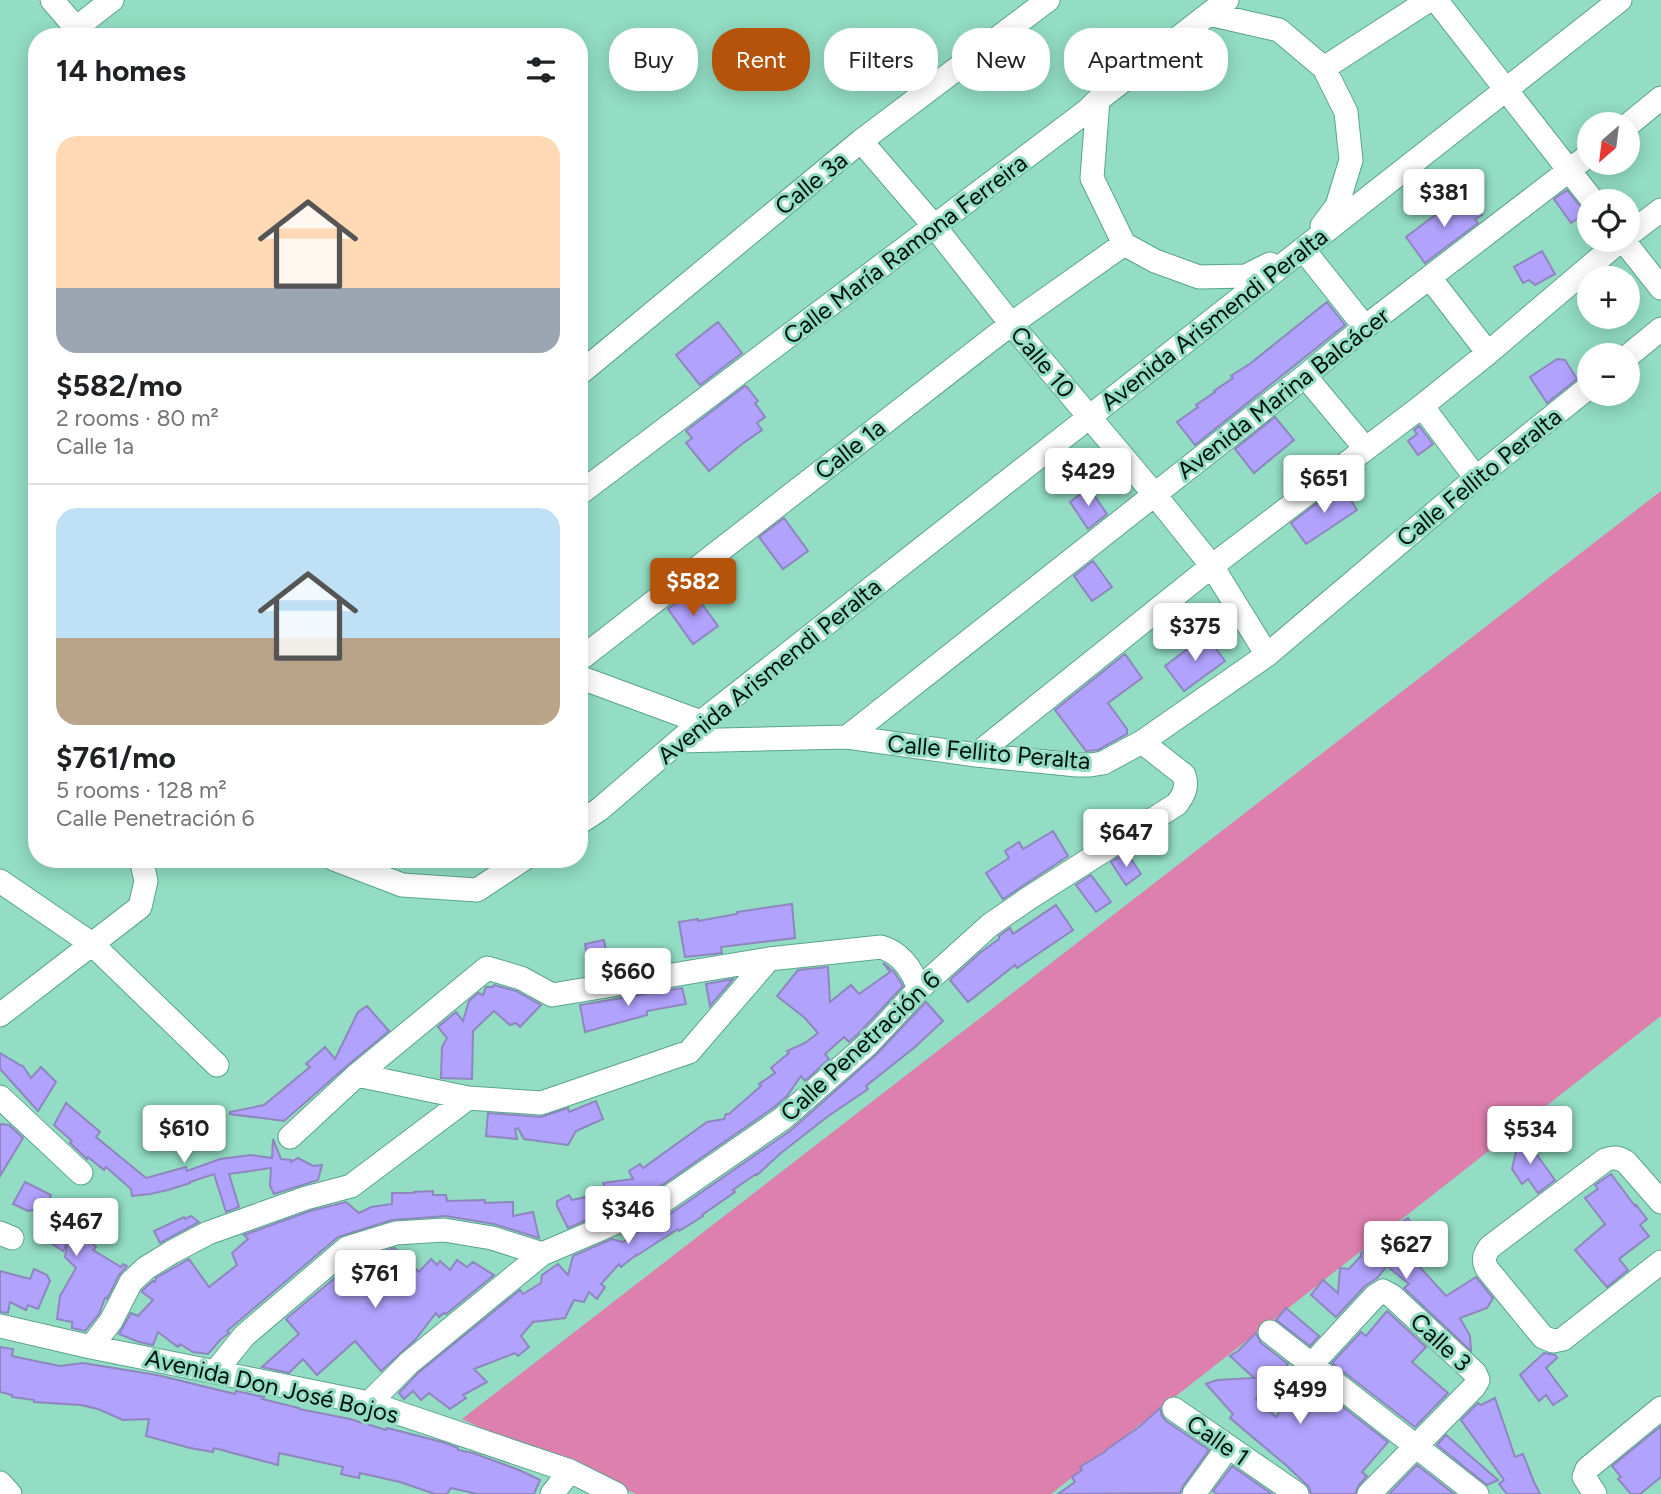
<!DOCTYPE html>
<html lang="en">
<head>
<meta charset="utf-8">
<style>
	:root { --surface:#fff; --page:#f6f6f6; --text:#202124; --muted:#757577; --line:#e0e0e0; --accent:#b45309 }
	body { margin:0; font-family:Figtree,sans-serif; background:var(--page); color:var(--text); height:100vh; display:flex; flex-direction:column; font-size:26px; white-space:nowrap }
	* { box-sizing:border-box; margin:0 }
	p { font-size:23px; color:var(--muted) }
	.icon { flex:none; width:38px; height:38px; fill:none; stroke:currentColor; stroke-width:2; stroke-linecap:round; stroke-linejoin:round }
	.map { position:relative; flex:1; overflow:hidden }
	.side { position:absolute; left:28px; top:28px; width:560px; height:840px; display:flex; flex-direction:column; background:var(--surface); border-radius:28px; box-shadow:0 4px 18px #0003 }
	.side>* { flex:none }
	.banner { position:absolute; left:609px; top:28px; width:665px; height:63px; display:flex; gap:14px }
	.needle { width:46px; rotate:208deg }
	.controls { position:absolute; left:1577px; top:112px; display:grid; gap:14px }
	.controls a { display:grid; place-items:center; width:63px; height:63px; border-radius:50%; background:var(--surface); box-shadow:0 4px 18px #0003; font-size:35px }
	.price { position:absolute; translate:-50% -60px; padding:0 16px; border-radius:7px; background:#fff; color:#222; font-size:23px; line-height:46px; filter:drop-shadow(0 2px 4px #0008) }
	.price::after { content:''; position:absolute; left:50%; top:42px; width:21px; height:16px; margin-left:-10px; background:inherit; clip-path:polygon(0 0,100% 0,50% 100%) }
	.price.current { background:var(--accent); color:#fff }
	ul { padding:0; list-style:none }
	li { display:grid; align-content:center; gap:14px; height:371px; padding:0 28px }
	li+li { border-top:2px solid var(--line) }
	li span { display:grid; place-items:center; height:217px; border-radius:21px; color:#555 }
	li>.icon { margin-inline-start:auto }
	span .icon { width:126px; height:126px; fill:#fffc; stroke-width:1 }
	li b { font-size:30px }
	h2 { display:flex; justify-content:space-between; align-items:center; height:84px; padding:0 28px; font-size:30px }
	.pill { padding:0 24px; border-radius:28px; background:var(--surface); box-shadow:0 4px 18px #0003; font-size:24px; line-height:63px }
	.pill.current { background:var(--accent); color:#fff }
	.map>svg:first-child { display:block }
</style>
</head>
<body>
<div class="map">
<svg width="1661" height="1494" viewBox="0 0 1661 1494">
	<rect width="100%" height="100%" fill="#92ddc3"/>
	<!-- green -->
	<path fill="#de80ae" d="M 1661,491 L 1661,1016 L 1051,1494 L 636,1494 L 587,1473 L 570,1471 L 462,1419 Z"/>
	<!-- building -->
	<path fill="#b0a2fd" stroke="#8e86bf" stroke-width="2" d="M 1567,190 L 1586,213 L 1571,223 L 1554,199 Z
		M 1470,196 L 1482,215 L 1475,219 L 1478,223 L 1425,263 L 1406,237 L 1446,207 L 1447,210 Z
		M 1542,251 L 1555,274 L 1535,285 L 1529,280 L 1523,283 L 1514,267 Z
		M 1327,302 L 1345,325 L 1195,445 L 1177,422 L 1198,407 L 1196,405 L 1215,392 L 1214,391 L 1233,378 L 1231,376 L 1251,363 Z
		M 718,322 L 742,353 L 700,385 L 676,355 Z
		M 1557,359 L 1565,360 L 1577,379 L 1547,403 L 1530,377 Z
		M 745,386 L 747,387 L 758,401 L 755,403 L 765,417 L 757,423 L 762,430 L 742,444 L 709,471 L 686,443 L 692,438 L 686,431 Z
		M 1275,417 L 1294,440 L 1254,473 L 1235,449 Z
		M 1419,426 L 1433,444 L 1418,455 L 1408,441 L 1417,434 L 1414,430 Z
		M 1341,485 L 1357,510 L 1306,544 L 1291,523 Z
		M 1089,488 L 1107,514 L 1088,529 L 1070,502 Z
		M 784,518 L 808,551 L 783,569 L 759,537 Z
		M 1093,561 L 1112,587 L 1092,601 L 1074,576 Z
		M 693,592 L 718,626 L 693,644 L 668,609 Z
		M 1206,635 L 1225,661 L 1184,691 L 1165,666 Z
		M 1125,654 L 1142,678 L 1108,703 L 1127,729 L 1127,734 L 1098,750 L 1086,751 L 1055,710 Z
		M 1053,831 L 1068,856 L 1003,899 L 986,873 L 1009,858 L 1005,851 L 1019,842 L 1023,849 Z
		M 1127,853 L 1141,874 L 1126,885 L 1111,862 Z
		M 1091,875 L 1111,902 L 1096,912 L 1076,885 Z
		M 792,904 L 795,938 L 721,947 L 722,953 L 685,957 L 679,922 L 698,919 L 698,921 L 737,914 L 737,912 Z
		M 1056,905 L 1073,930 L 1017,968 L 1015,965 L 968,1002 L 950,980 L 981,952 L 999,939 L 999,936 L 1010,928 L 1013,934 Z
		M 604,940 L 609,970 L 590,974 L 585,944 Z
		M 883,963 L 894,972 L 903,986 L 858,1034 L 849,1042 L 844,1037 L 825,1054 L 829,1059 L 805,1081 L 801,1076 L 787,1096 L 773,1108 L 652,1192 L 568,1228 L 557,1206 L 557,1201 L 569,1195 L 572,1200 L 607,1192 L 603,1183 L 633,1179 L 629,1171 L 640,1164 L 643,1168 L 707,1122 L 724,1119 L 726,1114 L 729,1114 L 761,1086 L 759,1084 L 775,1073 L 771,1068 L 789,1053 L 787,1051 L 805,1043 L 818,1033 L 805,1018 L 777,996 L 798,970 L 828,967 L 830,1002 L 851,985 L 859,994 L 890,972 Z
		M 733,979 L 710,1006 L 706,984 Z
		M 494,985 L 516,991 L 541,1005 L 520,1027 L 516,1023 L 510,1025 L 494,1011 L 473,1031 L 472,1079 L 441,1078 L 442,1047 L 447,1038 L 438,1027 L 456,1012 L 463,1021 L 469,1001 L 478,993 L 483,995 L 486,987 L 493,987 Z
		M 682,988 L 686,1004 L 647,1011 L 647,1015 L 585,1032 L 580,1005 Z
		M 926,1002 L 943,1021 L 915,1047 L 866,1086 L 868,1089 L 827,1117 L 781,1153 L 757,1175 L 756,1174 L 733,1190 L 735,1192 L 702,1215 L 703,1216 L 679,1231 L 678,1229 L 636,1256 L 636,1255 L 621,1267 L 619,1264 L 601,1284 L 605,1287 L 597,1299 L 589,1292 L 584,1302 L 574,1300 L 565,1318 L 533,1322 L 521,1336 L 529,1347 L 518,1356 L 515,1353 L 474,1369 L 487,1382 L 463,1395 L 466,1398 L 450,1409 L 429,1393 L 421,1400 L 413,1391 L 404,1399 L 399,1393 L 418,1373 L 520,1290 L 523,1294 L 541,1283 L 542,1275 L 558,1264 L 568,1275 L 573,1256 L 612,1239 L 623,1242 L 654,1221 L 667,1216 L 790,1131 L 877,1054 Z
		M 367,1006 L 389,1031 L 348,1065 L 284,1121 L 230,1114 L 230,1112 L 264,1105 L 310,1067 L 306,1064 L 325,1047 L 335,1059 L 358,1012 Z
		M 0,1053 L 20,1065 L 23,1066 L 31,1078 L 41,1067 L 56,1082 L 38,1111 L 0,1069 Z
		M 596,1101 L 603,1119 L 576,1131 L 568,1145 L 524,1139 L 518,1128 L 515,1129 L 517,1139 L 486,1136 L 488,1113 L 541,1117 L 568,1108 L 569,1112 Z
		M 66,1103 L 100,1132 L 96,1137 L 146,1178 L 186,1167 L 187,1171 L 220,1159 L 251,1155 L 272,1158 L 273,1139 L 281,1159 L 291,1160 L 291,1162 L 298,1158 L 313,1166 L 322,1165 L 318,1180 L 274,1194 L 270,1186 L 271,1168 L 229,1174 L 239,1207 L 226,1212 L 214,1174 L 190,1182 L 190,1183 L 168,1190 L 150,1194 L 132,1196 L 131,1189 L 106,1167 L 104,1170 L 88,1157 L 87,1159 L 70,1143 L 72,1141 L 54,1125 Z
		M 0,1124 L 9,1125 L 23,1138 L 0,1176 Z
		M 1524,1137 L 1555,1180 L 1538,1193 L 1528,1179 L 1522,1184 L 1512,1169 L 1516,1152 L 1511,1146 Z
		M 1611,1174 L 1635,1206 L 1636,1205 L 1647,1219 L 1640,1225 L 1649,1236 L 1619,1259 L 1628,1270 L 1607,1287 L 1575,1250 L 1605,1224 L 1585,1198 L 1598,1189 L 1595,1185 Z
		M 25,1182 L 51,1195 L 48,1202 L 82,1225 L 93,1206 L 108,1215 L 92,1243 L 96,1247 L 93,1250 L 121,1267 L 123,1264 L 127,1266 L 119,1275 L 107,1299 L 105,1298 L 99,1314 L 85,1331 L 72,1328 L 72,1322 L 57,1319 L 60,1296 L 76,1268 L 65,1257 L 67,1243 L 63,1251 L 39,1235 L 46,1230 L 42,1209 L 28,1211 L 13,1204 Z
		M 433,1191 L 433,1195 L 446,1195 L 447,1201 L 485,1200 L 485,1203 L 513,1202 L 513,1216 L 533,1212 L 539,1238 L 494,1224 L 446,1216 L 392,1220 L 338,1237 L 227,1331 L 229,1333 L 220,1340 L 208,1354 L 193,1352 L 180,1344 L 178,1347 L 158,1332 L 153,1345 L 139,1342 L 119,1334 L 131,1313 L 138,1316 L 153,1300 L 142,1292 L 142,1291 L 153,1281 L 155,1282 L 156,1278 L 189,1259 L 209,1287 L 237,1265 L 232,1253 L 248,1239 L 244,1235 L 310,1211 L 346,1202 L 359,1213 L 371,1207 L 392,1204 L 392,1193 L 414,1193 L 414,1192 Z
		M 191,1216 L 199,1222 L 160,1243 L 154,1231 L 184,1217 L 185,1219 Z
		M 1408,1218 L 1429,1249 L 1417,1264 L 1446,1296 L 1476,1277 L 1493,1298 L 1487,1308 L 1460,1318 L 1470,1336 L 1471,1351 L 1404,1288 L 1409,1284 L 1387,1266 L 1377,1278 L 1365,1286 L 1336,1317 L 1311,1295 L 1323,1280 L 1338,1293 L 1340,1268 L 1349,1269 L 1361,1256 L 1361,1253 L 1382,1237 L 1381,1236 Z
		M 395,1248 L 419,1272 L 431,1259 L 437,1265 L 440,1261 L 450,1270 L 457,1260 L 467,1267 L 473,1262 L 494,1275 L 446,1314 L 444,1313 L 439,1317 L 436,1313 L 415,1340 L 381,1371 L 355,1341 L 317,1375 L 303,1359 L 289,1373 L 262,1367 L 299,1334 L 286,1319 L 336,1277 L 337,1278 L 350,1271 L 351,1275 L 377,1253 Z
		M 34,1269 L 47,1275 L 50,1281 L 38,1309 L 28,1305 L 26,1310 L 10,1302 L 8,1313 L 0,1312 L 0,1271 L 30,1279 Z
		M 1286,1308 L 1319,1336 L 1310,1346 L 1276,1320 Z
		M 1387,1311 L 1426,1347 L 1412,1362 L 1448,1393 L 1415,1427 L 1332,1363 L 1361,1332 L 1366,1336 Z
		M 1256,1333 L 1261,1343 L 1288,1364 L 1256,1399 L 1276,1417 L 1285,1405 L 1310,1381 L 1323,1394 L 1325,1393 L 1388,1442 L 1362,1472 L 1367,1476 L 1359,1485 L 1355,1494 L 1311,1494 L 1309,1487 L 1287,1466 L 1230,1418 L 1233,1414 L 1206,1384 L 1217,1380 L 1254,1378 L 1230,1356 L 1238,1351 Z
		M 0,1347 L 13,1349 L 12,1356 L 40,1362 L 60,1366 L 83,1363 L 157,1375 L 235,1394 L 236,1391 L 264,1397 L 262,1399 L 299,1408 L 299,1409 L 350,1419 L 386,1430 L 387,1428 L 442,1442 L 458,1448 L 458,1450 L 473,1453 L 519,1470 L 540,1480 L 534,1494 L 477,1494 L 451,1488 L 447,1494 L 435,1494 L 400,1482 L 360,1473 L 359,1478 L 341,1474 L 343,1467 L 279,1453 L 278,1465 L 214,1448 L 213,1452 L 190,1448 L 146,1436 L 149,1419 L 123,1420 L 98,1409 L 81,1405 L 34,1402 L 34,1400 L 12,1397 L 12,1395 L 0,1392 Z
		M 1544,1353 L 1555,1355 L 1557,1358 L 1546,1368 L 1567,1396 L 1553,1405 L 1546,1395 L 1539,1401 L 1520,1375 Z
		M 1495,1398 L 1515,1457 L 1523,1454 L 1534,1482 L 1540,1494 L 1507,1494 L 1499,1484 L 1504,1480 L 1461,1420 L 1478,1403 L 1481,1405 Z
		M 1160,1408 L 1162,1416 L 1166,1421 L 1209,1450 L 1183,1486 L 1180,1493 L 1058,1494 L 1075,1482 L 1072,1477 L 1082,1470 L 1080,1467 L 1106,1451 L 1106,1450 L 1139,1427 Z
		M 1661,1426 L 1661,1477 L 1640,1494 L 1631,1494 L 1618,1479 L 1621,1477 L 1612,1466 Z
		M 1446,1435 L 1498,1480 L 1487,1485 L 1437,1445 Z
		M 1417,1465 L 1454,1494 L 1389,1494 Z
		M 1232,1466 L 1272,1494 L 1217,1494 L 1213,1491 Z"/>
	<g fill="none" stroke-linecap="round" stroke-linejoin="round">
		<!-- minor casing -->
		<g stroke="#5aa48c" stroke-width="25">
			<path id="minor" d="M 52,0 L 76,28 L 112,0
				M 1436,0 L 1593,201
				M 1209,14 L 1279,30 L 1324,68 L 1346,112 L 1351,160 L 1337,206 L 1322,226
				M 1324,68 L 1429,0
				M 1098,100 L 1092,178 L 1124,244 L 1155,261 L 1199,277 L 1246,276 L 1270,264
				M 1628,125 L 1661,98
				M 861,141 L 935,227 L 1011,324 L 1155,495 L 1212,566 L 1267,655
				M 1628,235 L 1661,210
				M 1623,240 L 1661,288
				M 1303,249 L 1365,327
				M 1430,278 L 1488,353
				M 1628,356 L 1661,329
				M 579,374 L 861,141 L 1048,0
				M 1305,376 L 1365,448
				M 1422,406 L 1476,478
				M 579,494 L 1088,110 L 1098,100 L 1227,0
				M 579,660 L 1011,324 L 1124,244
				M 579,677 L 701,722
				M 847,737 L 1305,376 L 1365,327 L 1589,155
				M 679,741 L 847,737 L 976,755 L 1077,765 L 1090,765 L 1103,763 L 1142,742 L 1267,655 L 1476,478 L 1589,387
				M 976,755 L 1212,566 L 1422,406 L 1488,353 L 1621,240
				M 579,823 L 600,809 L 701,722 L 1620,0
				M 334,859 L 402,885 L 477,890 L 524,859
				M 0,881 L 92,944 L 217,1065
				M 0,1015 L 140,907 L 146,881 L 141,859
				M 357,1075 L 468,1098 L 541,1103 L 689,1052 L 769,959
				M 0,1097 L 81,1173
				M 290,1137 L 357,1075 L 487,968 L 521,978 L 552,995 L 769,959 L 881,947 C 901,953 912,969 919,989
				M 1661,1202 L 1626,1162 C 1618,1157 1613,1157 1605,1160 L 1490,1247 C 1484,1255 1482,1261 1488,1270 L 1543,1337 L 1553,1341 L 1563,1339 L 1661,1262
				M 0,1233 L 12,1238
				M 0,1326 L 91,1347 L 369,1403 L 570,1471 L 616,1494
				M 1270,1332 L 1477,1494
				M 91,1347 L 111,1321 L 131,1282 L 146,1268 L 172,1252 L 208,1233 L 306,1198 L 351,1186 L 468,1098
				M 1312,1364 L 1375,1296 L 1383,1291 L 1392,1296 L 1475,1373 L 1478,1380 L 1474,1387 L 1369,1494
				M 215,1372 L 244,1336 L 347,1248 L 396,1233 L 444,1230 L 492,1238 L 542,1254
				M 369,1403 L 409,1363 L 542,1254 L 659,1204 L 782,1119 L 868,1044 L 919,989 L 990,925 L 1029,898 L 1177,804 C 1184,794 1188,787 1184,775 L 1142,742
				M 1174,1409 L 1297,1494
				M 0,1483 L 10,1494
				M 552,1494 L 570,1471
				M 1194,1494 L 1228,1447
				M 1595,1494 L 1584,1477 L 1587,1469 L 1661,1408"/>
		</g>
		<!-- minor -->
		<use href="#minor" stroke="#fff" stroke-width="23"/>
	</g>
	<g text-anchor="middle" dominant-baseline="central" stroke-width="6" stroke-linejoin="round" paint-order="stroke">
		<!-- street labels -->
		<g font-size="24" fill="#00120c" stroke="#92ddc3">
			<text transform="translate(811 183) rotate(-39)">Calle 3a</text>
			<text transform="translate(905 249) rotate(-37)">Calle María Ramona Ferreira</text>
			<text transform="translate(1214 319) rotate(-38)">Avenida Arismendi Peralta</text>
			<text transform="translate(1043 362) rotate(50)">Calle 10</text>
			<text transform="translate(1283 393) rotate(-38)">Avenida Marina Balcácer</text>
			<text transform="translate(850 449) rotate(-38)">Calle 1a</text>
			<text transform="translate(1479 477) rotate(-39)">Calle Fellito Peralta</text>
			<text transform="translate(769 671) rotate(-39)">Avenida Arismendi Peralta</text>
			<text transform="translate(989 752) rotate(5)">Calle Fellito Peralta</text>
			<text transform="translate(860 1046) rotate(-43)">Calle Penetración 6</text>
			<text transform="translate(1441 1342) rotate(43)">Calle 3</text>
			<text transform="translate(272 1386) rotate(13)">Avenida Don José Bojos</text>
			<text transform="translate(1218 1440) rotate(35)">Calle 1</text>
		</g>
	</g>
</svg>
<div class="controls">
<a><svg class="needle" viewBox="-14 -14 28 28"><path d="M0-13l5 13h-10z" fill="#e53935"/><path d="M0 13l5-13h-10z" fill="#757577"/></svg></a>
<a><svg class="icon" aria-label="locate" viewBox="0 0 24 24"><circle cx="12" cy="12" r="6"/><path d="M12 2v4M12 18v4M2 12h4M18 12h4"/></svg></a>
<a>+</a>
<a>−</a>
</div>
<b class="price" style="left:1444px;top:229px">$381</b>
<b class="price" style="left:1088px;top:508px">$429</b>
<b class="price" style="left:1324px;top:515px">$651</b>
<b class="price current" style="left:693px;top:618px">$582</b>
<b class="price" style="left:1195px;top:663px">$375</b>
<b class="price" style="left:1126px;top:869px">$647</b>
<b class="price" style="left:628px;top:1008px">$660</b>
<b class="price" style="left:184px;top:1165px">$610</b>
<b class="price" style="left:1530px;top:1166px">$534</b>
<b class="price" style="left:628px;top:1246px">$346</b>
<b class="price" style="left:76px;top:1258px">$467</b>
<b class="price" style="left:1406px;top:1281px">$627</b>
<b class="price" style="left:375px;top:1310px">$761</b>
<b class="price" style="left:1300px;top:1426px">$499</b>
<div class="banner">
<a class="pill">Buy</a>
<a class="pill current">Rent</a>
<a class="pill">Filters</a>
<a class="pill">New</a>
<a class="pill">Apartment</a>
</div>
<section class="side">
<h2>14 homes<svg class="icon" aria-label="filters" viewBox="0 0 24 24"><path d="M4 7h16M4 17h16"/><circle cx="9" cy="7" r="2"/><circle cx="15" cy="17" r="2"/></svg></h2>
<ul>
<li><span style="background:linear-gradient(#ffd9b3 70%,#9aa5b1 0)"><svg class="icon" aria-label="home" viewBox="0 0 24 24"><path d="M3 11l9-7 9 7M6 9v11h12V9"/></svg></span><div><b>$582/mo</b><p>2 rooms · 80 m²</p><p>Calle 1a</p></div></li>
<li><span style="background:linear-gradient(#bfe0f5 60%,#b9a48a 0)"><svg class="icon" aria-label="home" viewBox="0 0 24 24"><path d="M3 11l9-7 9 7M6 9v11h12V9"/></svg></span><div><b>$761/mo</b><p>5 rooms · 128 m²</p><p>Calle Penetración 6</p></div></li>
</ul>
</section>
</div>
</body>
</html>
